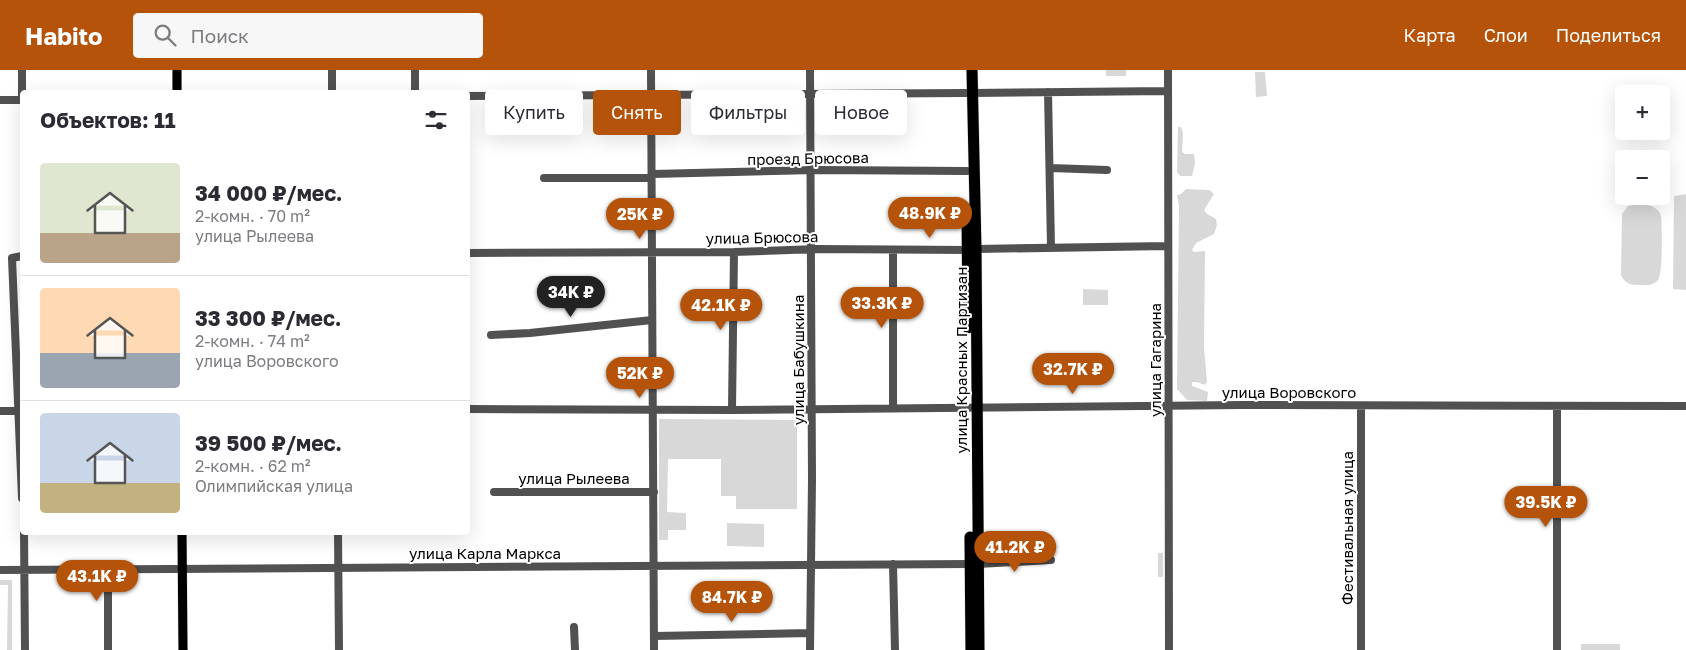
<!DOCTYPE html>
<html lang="ru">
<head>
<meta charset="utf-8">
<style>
	:root { --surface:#fff; --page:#f7f7f7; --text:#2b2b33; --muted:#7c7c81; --line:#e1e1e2; --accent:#b45309 }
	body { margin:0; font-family:"Golos Text",sans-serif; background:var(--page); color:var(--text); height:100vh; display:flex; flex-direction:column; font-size:19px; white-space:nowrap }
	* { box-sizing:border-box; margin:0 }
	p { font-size:16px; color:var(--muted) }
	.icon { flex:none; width:28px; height:28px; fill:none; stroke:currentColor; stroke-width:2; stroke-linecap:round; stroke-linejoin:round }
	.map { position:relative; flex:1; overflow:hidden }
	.sheet { position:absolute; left:20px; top:20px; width:450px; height:445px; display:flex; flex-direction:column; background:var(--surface); border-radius:5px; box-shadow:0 5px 20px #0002 }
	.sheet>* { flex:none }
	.guide { position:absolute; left:485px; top:20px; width:475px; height:45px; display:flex; gap:10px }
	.tools { position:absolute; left:1615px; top:15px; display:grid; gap:10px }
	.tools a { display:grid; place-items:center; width:55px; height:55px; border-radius:5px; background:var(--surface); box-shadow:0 5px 20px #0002; font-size:25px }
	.price { position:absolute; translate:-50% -42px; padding:0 11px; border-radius:18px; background:var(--accent); color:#fff; font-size:16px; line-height:32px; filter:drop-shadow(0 1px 2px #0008) }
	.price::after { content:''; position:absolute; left:50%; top:30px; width:15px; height:11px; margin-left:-8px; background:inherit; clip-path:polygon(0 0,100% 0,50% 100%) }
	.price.selected { background:#222; color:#fff }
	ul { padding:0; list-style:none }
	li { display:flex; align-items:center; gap:15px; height:125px; padding:0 20px }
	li+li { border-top:1px solid var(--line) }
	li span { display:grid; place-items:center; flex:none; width:140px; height:100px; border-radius:5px; color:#555 }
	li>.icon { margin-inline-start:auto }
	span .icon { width:60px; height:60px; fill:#fffc; stroke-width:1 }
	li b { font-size:21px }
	h2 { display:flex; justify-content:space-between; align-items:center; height:60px; padding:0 20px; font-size:21px }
	.pill { padding:0 18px; border-radius:5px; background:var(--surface); box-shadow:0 5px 20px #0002; font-size:18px; line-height:45px }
	.pill.selected { background:var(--accent); color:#fff }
	header { display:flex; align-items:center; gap:30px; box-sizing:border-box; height:70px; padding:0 25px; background:var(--accent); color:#fff }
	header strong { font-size:24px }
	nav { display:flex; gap:28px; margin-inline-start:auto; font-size:18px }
	.search { width:350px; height:45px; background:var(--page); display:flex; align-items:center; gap:12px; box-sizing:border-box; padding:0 18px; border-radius:5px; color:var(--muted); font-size:19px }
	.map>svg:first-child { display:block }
</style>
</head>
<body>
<header>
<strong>Habito</strong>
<div class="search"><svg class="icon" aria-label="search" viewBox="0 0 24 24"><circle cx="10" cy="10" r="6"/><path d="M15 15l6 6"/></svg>Поиск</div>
<nav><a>Карта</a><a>Слои</a><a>Поделиться</a></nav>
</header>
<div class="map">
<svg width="1686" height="580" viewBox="0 0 1686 580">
	<rect width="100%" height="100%" fill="#fff"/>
	<!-- green -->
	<path fill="#d8d8d8" d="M 1106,0 L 1126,0 L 1126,6 L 1106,6 Z
		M 1255,2 L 1265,2 L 1267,26 L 1256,27 Z
		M 1178,57 L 1181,57 L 1183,63 L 1182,82 L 1185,84 L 1194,84 L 1195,93 L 1192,106 L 1180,106 L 1177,102 Z
		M 1186,119 L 1209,120 L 1214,124 L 1204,140 L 1207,144 L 1216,149 L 1217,155 L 1214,164 L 1196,173 L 1192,180 L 1194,182 L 1205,181 L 1204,278 L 1207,311 L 1205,315 L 1197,312 L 1192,312 L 1192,316 L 1208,322 L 1207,331 L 1187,330 L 1177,319 L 1179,136 L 1177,125 L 1181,124 Z
		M 1686,124 L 1686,220 L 1673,219 L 1674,126 Z
		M 1634,135 C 1645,135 1655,133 1661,145 C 1662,155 1663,204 1658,210 C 1653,216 1646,215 1640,215 C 1631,215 1625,214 1621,205 L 1622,144 L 1628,136 Z
		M 1083,219 L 1108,220 L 1108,235 L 1083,235 Z
		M 659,349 L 797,350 L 797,439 L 736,439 L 736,426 L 721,426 L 721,389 L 668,389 L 667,442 L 686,443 L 686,460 L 668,460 L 668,470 L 659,470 Z
		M 727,453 L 764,454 L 764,477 L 727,476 Z
		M 1158,483 L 1163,483 L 1163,507 L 1158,507 Z
		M 0,510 L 12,510 L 12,580 L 7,580 L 8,515 L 0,515 Z
		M 1581,574 L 1620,574 L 1620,580 L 1581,580 Z"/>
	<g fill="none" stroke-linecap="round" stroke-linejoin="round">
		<!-- major casing -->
		<g stroke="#dbdbdb" stroke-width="10">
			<path id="major" d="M 177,0 L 177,22
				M 182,462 L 183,580"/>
		</g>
		<!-- highway casing -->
		<g stroke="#dbdbdb" stroke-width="12">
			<path id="highway" d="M 972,0 L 976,179 L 979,580
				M 967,139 L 968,258
				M 970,467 L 971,580"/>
		</g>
		<!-- minor -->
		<path stroke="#515151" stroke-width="8" d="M 22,0 L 22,30
			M 332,0 L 332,22
			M 415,0 L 415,22
			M 651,0 L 654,580
			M 1168,0 L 1169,580
			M 1048,22 L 1051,177
			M 972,23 L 1168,21
			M 468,26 L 966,23
			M 0,30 L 22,30
			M 1051,98 L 1107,100
			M 544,108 L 651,108 L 653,104 L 816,100 L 967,101
			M 976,179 L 1168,176
			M 468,183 L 734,182 L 817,179 L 968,180
			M 22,186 L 12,188 L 22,428
			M 491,265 L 530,263 L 652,250
			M 1361,336 L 1361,580
			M 1557,336 L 1557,580
			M 893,338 L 893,180
			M 468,339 L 732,340 L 1243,335 L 1686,336
			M 732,340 L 734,182
			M 0,341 L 22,341
			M 494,422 L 654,422
			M 24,462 L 25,580
			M 338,462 L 339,580
			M 893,494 L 895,580
			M 978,494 L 1051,490
			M 108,499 L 108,580
			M 0,500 L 970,494
			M 574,557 L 575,580
			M 654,566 L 810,563
			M 810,580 L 812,409 L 810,0"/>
		<!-- major -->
		<use href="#major" stroke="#000" stroke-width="9"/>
		<!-- highway -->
		<use href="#highway" stroke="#000" stroke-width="11"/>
	</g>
	<g text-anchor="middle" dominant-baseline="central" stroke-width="4" stroke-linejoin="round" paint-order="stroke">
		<!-- street labels -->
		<g font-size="15" fill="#000" stroke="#fff">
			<text transform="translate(808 88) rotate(-1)">проезд Брюсова</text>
			<text transform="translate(762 167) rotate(-1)">улица Брюсова</text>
			<text transform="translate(798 290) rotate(-90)">улица Бабушкина</text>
			<text transform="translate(961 290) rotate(-90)">улица Красных Партизан</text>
			<text transform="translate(1155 290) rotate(-90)">улица Гагарина</text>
			<text x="1289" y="322">улица Воровского</text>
			<text x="574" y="408">улица Рылеева</text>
			<text transform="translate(1347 458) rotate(-90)">Фестивальная улица</text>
			<text x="485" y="483">улица Карла Маркса</text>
		</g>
	</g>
</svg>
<div class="tools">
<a>+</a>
<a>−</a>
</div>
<b class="price" style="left:930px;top:169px">48.9K ₽</b>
<b class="price" style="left:640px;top:170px">25K ₽</b>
<b class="price selected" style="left:571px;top:248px">34K ₽</b>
<b class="price" style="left:882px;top:259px">33.3K ₽</b>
<b class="price" style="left:721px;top:261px">42.1K ₽</b>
<b class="price" style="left:1073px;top:325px">32.7K ₽</b>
<b class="price" style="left:640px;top:329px">52K ₽</b>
<b class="price" style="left:1546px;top:458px">39.5K ₽</b>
<b class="price" style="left:1015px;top:503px">41.2K ₽</b>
<b class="price" style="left:97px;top:532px">43.1K ₽</b>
<b class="price" style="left:732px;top:553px">84.7K ₽</b>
<div class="guide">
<a class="pill">Купить</a>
<a class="pill selected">Снять</a>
<a class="pill">Фильтры</a>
<a class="pill">Новое</a>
</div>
<section class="sheet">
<h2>Объектов: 11<svg class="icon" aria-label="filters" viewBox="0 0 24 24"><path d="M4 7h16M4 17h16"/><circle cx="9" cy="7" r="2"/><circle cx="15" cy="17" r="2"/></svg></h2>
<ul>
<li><span style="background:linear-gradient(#dfe7d0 70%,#b9a48a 0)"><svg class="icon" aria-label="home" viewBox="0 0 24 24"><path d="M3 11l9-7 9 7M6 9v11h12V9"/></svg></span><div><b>34 000 ₽/мес.</b><p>2-комн. · 70 m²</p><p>улица Рылеева</p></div></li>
<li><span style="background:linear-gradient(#ffd9b3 65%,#9aa5b1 0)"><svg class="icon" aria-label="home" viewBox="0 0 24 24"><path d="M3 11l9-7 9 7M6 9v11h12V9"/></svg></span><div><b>33 300 ₽/мес.</b><p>2-комн. · 74 m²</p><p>улица Воровского</p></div></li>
<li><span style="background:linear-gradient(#c9d6e8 70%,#c2b280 0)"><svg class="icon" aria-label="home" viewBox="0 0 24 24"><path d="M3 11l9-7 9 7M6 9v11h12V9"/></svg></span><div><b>39 500 ₽/мес.</b><p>2-комн. · 62 m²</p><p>Олимпийская улица</p></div></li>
</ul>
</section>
</div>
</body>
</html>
